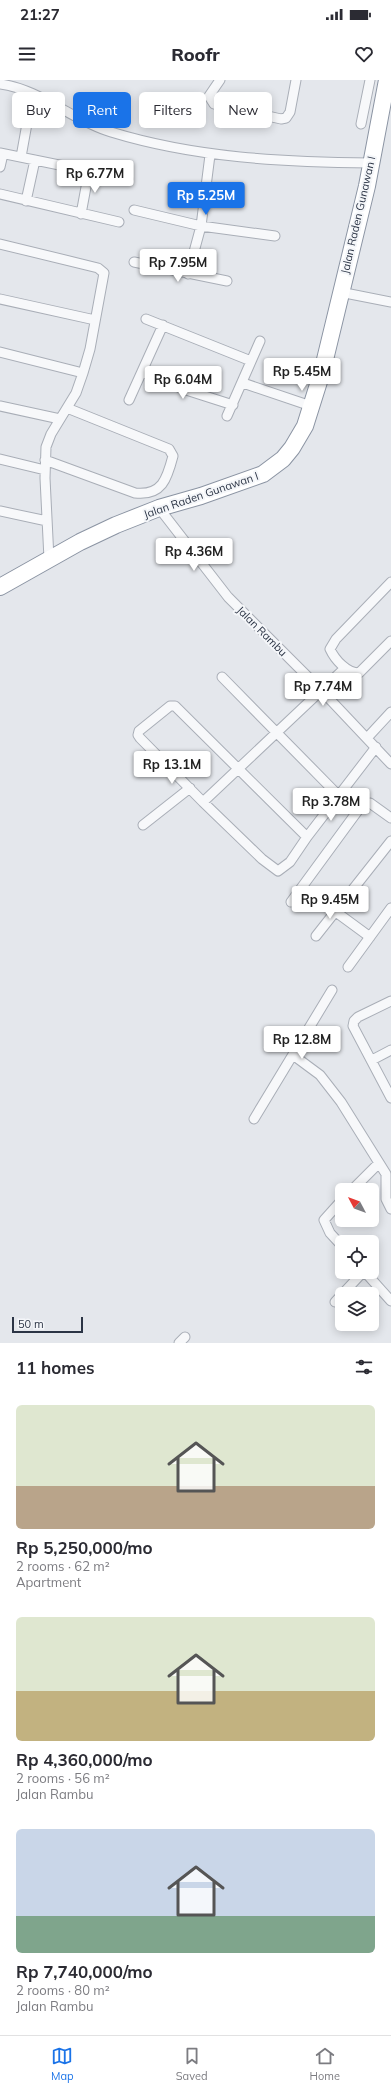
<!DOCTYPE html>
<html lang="en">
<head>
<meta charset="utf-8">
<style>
	:root { --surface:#fff; --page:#f2f2f3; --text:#2b2b33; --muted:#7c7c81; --line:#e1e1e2; --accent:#1a73e8 }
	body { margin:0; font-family:Mulish,sans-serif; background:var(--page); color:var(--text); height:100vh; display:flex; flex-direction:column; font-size:15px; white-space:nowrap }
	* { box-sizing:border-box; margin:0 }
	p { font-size:13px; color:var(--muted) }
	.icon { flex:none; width:22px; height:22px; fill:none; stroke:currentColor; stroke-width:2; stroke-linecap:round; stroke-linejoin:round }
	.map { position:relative; height:1263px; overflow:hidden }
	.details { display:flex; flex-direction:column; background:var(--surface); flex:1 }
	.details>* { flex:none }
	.hud { position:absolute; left:12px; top:12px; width:367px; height:36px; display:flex; gap:8px }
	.needle { width:26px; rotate:311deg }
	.tools { position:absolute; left:335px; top:1103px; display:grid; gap:8px }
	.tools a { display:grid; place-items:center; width:44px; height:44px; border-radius:6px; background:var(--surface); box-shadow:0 2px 10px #0003; font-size:20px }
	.scale { position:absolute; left:12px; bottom:10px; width:71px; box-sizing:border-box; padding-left:4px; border:2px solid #2b3445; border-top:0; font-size:11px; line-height:14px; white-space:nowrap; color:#2b3445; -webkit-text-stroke:3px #f4f6f9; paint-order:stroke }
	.price { position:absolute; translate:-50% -34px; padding:0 9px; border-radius:4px; background:#fff; color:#222; font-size:13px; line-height:26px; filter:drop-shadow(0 1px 2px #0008) }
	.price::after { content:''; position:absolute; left:50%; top:24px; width:12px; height:9px; margin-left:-6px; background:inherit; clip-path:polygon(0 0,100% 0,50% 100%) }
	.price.selected { background:var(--accent); color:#fff }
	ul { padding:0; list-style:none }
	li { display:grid; align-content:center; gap:8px; height:212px; padding:0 16px }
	li span { display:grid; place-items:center; height:124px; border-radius:6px; color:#555 }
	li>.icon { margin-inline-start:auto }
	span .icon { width:72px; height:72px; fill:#fffc; stroke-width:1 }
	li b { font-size:17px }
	h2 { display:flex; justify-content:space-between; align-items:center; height:48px; padding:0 16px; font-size:17px }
	.pill { padding:0 14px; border-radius:6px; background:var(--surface); box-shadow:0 2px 10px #0003; font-size:14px; line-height:36px }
	.pill.selected { background:var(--accent); color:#fff }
	.status { display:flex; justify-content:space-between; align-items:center; height:28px; padding:0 20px; background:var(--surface); direction:ltr }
	.status svg { height:11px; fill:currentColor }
	header { display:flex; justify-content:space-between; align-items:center; height:52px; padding:0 16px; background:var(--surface); font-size:18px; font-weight:800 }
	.dock { display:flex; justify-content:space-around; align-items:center; height:56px; border-top:1px solid var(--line); background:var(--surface); font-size:11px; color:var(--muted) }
	.dock a { display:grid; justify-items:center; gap:2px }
	.dock .selected { color:var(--accent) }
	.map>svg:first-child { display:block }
</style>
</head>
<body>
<div class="status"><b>21:27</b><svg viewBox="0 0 49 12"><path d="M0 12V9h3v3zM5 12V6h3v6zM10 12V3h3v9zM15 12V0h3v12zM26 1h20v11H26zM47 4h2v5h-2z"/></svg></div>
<header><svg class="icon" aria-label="menu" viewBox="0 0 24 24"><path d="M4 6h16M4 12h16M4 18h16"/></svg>Roofr<svg class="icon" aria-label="heart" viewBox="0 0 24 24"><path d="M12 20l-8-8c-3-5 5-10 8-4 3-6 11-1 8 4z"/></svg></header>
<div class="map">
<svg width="391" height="1263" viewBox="0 0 391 1263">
	<rect width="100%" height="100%" fill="#e4e7ec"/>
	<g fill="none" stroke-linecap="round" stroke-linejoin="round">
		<!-- street casing -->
		<g stroke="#a9aeb7" stroke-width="11">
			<path id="street" d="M 220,0 L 209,16 L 214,24 L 281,39 L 286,38 L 290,32 L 296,0
				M 0,4 C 40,9 73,41 111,52 C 196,78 283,82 371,83
				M 361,44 L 370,0
				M 0,73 L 128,99
				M 21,77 L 30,27 L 34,16
				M 0,87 L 3,74
				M 0,114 L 119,142
				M 26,121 L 35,80
				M 134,130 L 201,146 L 275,156
				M 81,134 L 89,91
				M 0,164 L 98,188 L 104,193 L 90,269 L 83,293 L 76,313 L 51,354 L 46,367 L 45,398 L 49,479
				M 134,182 L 227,201
				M 188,194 L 201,146 L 210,75
				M 340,212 L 391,222
				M 0,219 L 95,240
				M 146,239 L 251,281
				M 0,272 L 83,293
				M 142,292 L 183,309 L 233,325
				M 243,303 L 311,326
				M 129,320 L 163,245
				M 0,326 L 60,339
				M 227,336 L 260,261
				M 0,379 L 45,390
				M 45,380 L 135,413 C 162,416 167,399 173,376 L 169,369 L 67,328
				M 159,428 L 228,517 L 322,611 L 391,684
				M 0,431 L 47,441
				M 391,502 L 336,559 L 330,569 C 335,580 347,593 359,593 L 391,561
				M 222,597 L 339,716
				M 367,658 L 391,632
				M 203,722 L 345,588
				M 143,745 L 190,708
				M 307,757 L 175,626 L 170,626 L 139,651 L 138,655 L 140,658 L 203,722 L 262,779 L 278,791 L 290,782 L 307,757 L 376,667
				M 302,807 L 370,857
				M 291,822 L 362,725 L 370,723 L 391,738
				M 316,856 L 391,761
				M 348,887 L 391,828
				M 391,921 L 358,937 L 354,941 L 353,946 L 391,1018
				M 293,975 L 320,995 L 341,1022 L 386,1094 L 386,1119 L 391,1129
				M 372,980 L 391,970
				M 254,1039 L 332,910
				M 352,1110 L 379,1083
				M 342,1120 L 324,1140 L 330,1153 L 342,1166
				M 365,1192 L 391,1221
				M 335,1222 L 363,1192
				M 179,1263 L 185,1257"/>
		</g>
		<!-- highway casing -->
		<g stroke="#8b94a3" stroke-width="18">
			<path id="highway" d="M 0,507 L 80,462 L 116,445 L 159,428 L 201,416 L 263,394 L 283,379 L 292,368 L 305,346 L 322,292 L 367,106 L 387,0"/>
		</g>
		<!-- street -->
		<use href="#street" stroke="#f7f8fa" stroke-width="9"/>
		<!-- highway -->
		<use href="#highway" stroke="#fff" stroke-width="16"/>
	</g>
	<g text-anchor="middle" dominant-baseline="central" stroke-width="4" stroke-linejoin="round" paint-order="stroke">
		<!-- street labels -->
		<g font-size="11" fill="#2b3445" stroke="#f4f6f9">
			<text transform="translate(358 135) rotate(-77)">Jalan Raden Gunawan I</text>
			<text transform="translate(201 415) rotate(-19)">Jalan Raden Gunawan I</text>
			<text transform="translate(262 551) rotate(45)">Jalan Rambu</text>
		</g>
	</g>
</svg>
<div class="tools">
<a><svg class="needle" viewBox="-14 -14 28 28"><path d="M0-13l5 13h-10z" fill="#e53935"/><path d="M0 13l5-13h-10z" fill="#7c7c81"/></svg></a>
<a><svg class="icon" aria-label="locate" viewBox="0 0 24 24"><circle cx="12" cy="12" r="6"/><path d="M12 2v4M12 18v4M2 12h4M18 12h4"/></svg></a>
<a><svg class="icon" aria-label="layers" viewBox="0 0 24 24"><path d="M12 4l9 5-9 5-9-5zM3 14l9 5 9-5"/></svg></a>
</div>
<div class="scale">50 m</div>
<b class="price" style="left:95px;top:114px">Rp 6.77M</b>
<b class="price selected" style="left:206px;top:136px">Rp 5.25M</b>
<b class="price" style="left:178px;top:203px">Rp 7.95M</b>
<b class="price" style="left:302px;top:312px">Rp 5.45M</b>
<b class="price" style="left:183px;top:320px">Rp 6.04M</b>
<b class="price" style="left:194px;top:492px">Rp 4.36M</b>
<b class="price" style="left:323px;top:627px">Rp 7.74M</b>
<b class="price" style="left:172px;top:705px">Rp 13.1M</b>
<b class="price" style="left:331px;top:742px">Rp 3.78M</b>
<b class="price" style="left:330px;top:840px">Rp 9.45M</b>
<b class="price" style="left:302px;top:980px">Rp 12.8M</b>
<div class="hud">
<a class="pill">Buy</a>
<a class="pill selected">Rent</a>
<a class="pill">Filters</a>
<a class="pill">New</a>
</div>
</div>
<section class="details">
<h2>11 homes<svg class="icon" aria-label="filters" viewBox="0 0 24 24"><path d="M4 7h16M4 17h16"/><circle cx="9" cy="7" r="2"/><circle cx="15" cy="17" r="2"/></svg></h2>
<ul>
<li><span style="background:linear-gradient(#dfe7d0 65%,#b9a48a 0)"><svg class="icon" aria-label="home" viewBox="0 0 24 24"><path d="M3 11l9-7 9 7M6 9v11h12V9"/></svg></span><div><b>Rp 5,250,000/mo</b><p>2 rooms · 62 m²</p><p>Apartment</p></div></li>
<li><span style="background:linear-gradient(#dfe7d0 60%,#c2b280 0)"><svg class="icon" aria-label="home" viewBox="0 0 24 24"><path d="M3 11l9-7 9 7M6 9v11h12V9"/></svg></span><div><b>Rp 4,360,000/mo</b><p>2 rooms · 56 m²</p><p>Jalan Rambu</p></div></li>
<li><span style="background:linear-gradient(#c9d6e8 70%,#7fa58c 0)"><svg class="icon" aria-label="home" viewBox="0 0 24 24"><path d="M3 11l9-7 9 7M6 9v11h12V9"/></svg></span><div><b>Rp 7,740,000/mo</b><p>2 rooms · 80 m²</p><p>Jalan Rambu</p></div></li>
</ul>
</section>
<nav class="dock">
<a class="selected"><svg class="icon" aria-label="map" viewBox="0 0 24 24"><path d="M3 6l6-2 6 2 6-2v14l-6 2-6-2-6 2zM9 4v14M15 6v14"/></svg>Map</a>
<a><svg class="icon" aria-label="saved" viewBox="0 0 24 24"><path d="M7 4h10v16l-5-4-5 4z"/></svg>Saved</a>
<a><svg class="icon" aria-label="home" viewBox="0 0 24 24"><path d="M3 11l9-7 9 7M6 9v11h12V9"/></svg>Home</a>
</nav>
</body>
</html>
